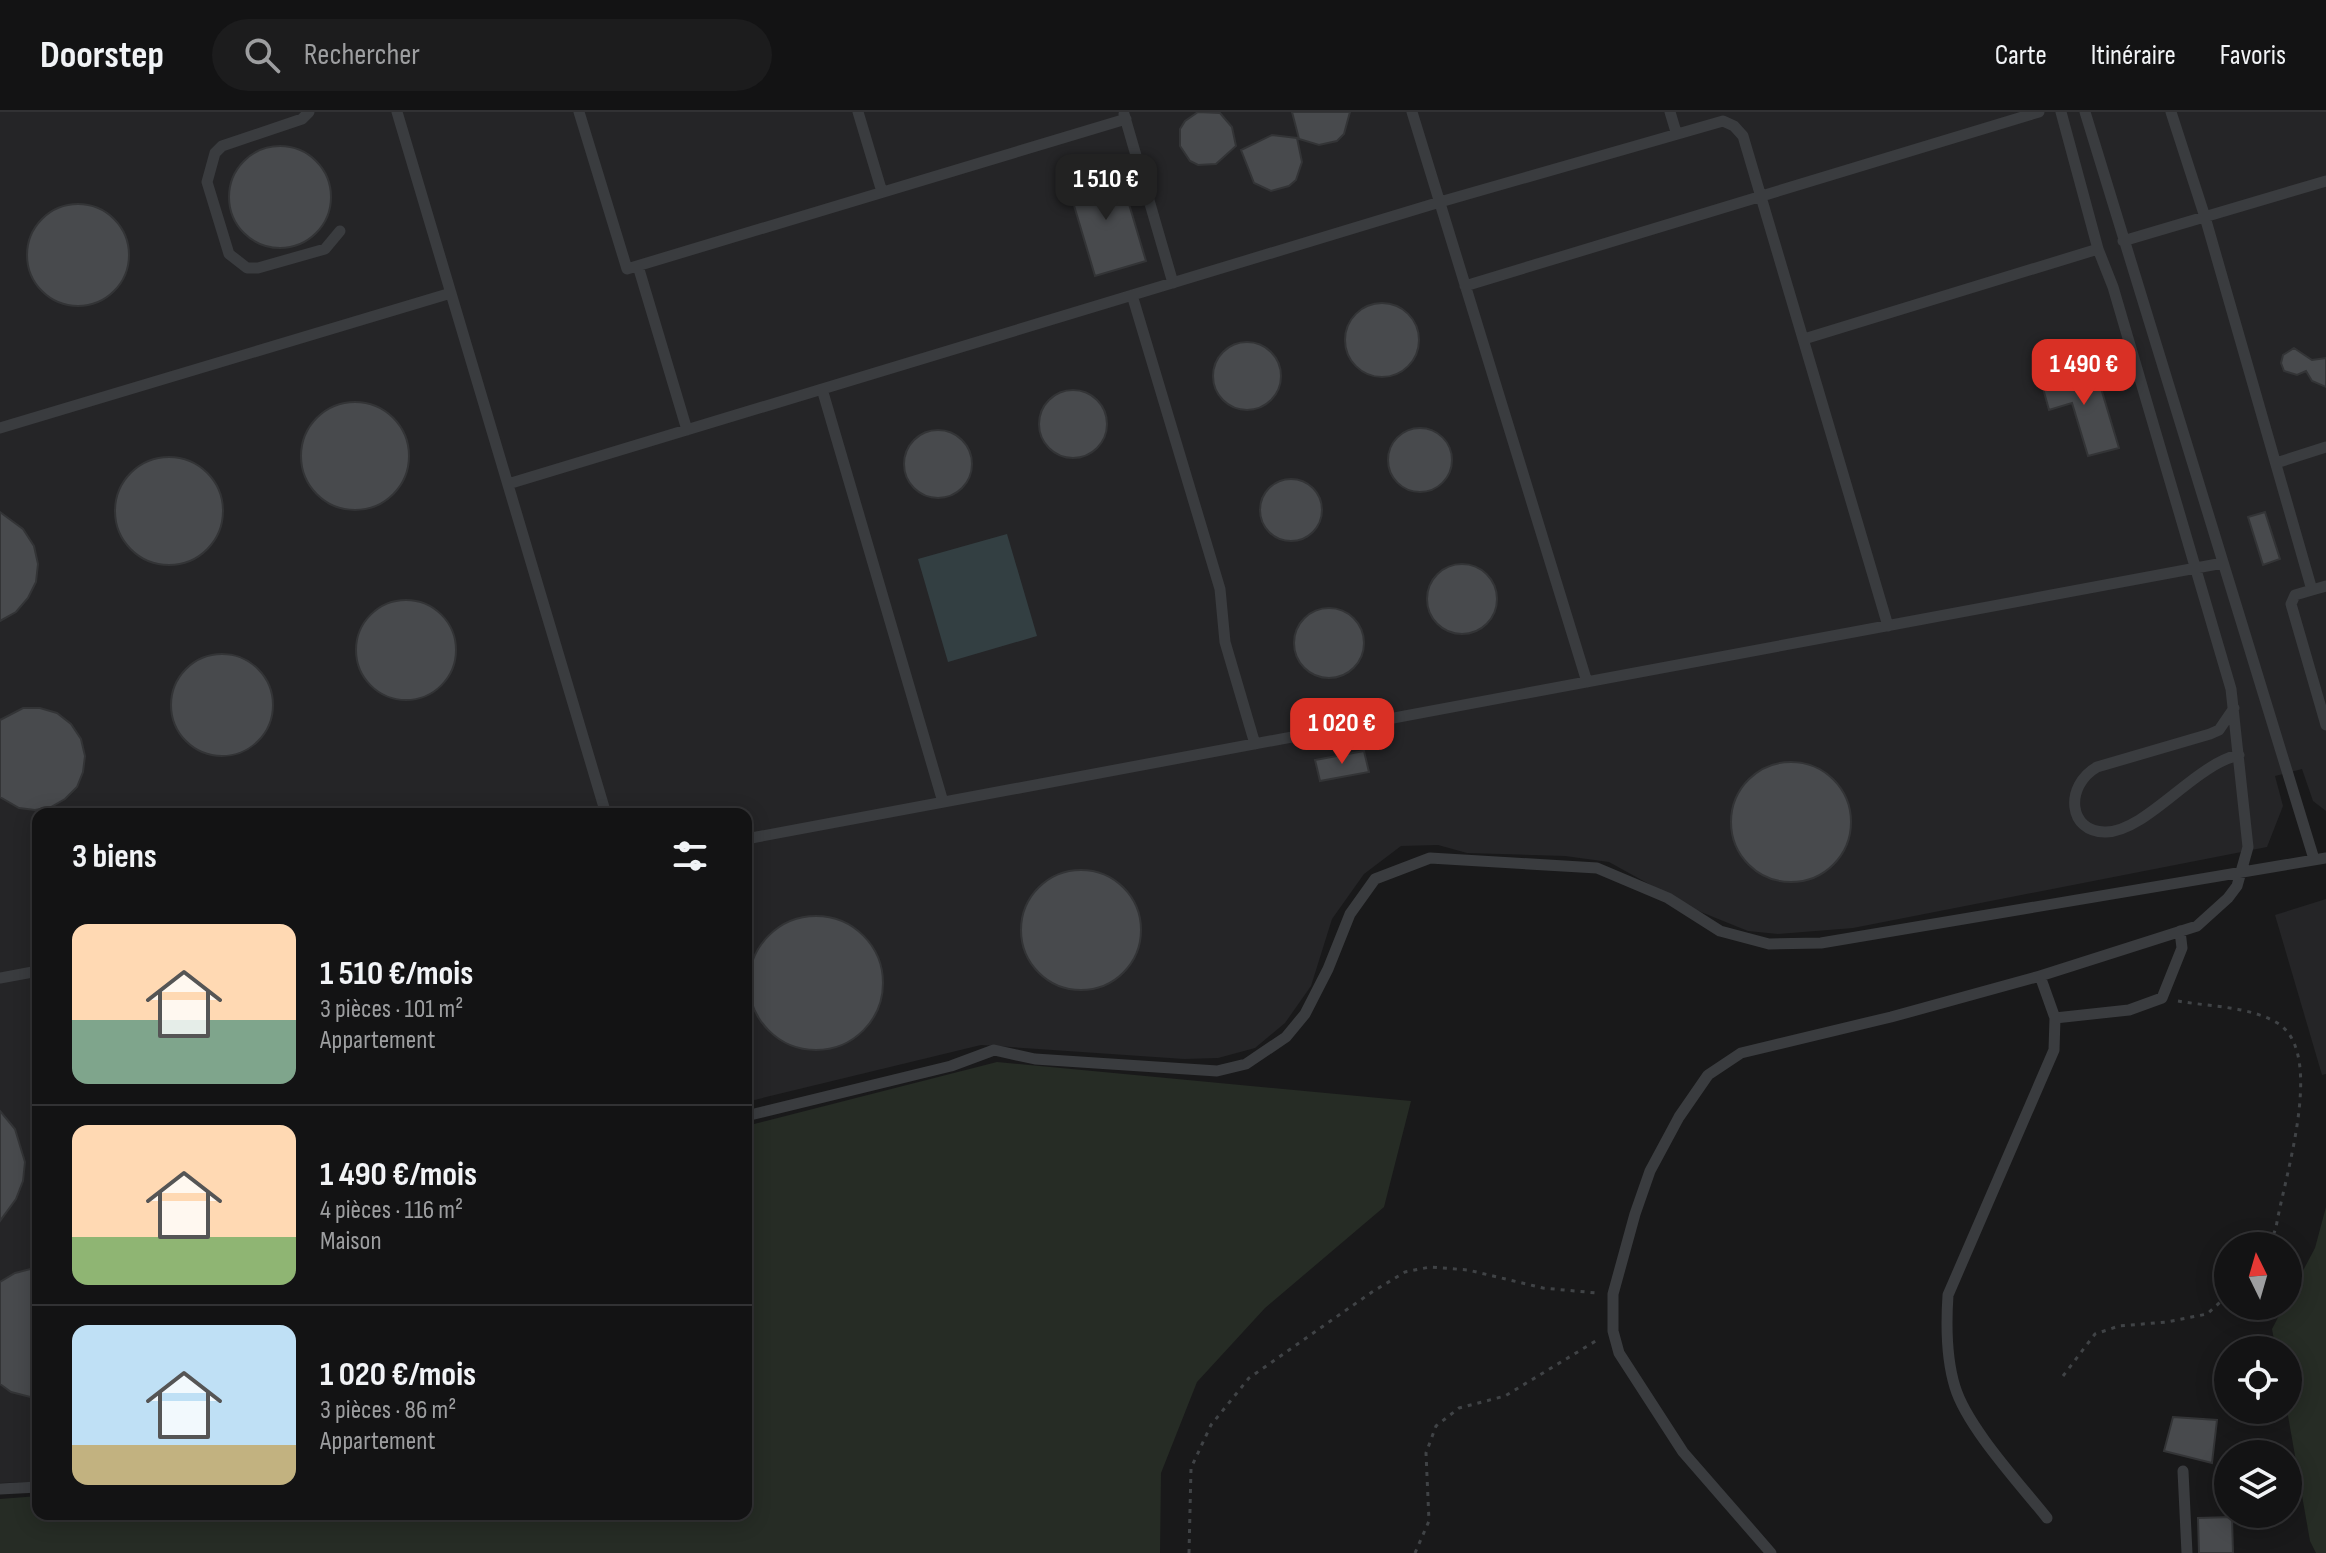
<!DOCTYPE html>
<html lang="fr">
<head>
<meta charset="utf-8">
<style>
	:root { --surface:#131314; --page:#1c1c1d; --text:#f1f3f6; --muted:#9d9ea0; --line:#323234; --accent:#d93025 }
	body { margin:0; font-family:"Sofia Sans Condensed",sans-serif; background:var(--page); color:var(--text); height:100vh; display:flex; flex-direction:column; font-size:30px; white-space:nowrap }
	* { box-sizing:border-box; margin:0 }
	p { font-size:26px; color:var(--muted) }
	.icon { flex:none; width:44px; height:44px; fill:none; stroke:currentColor; stroke-width:2; stroke-linecap:round; stroke-linejoin:round }
	.map { position:relative; flex:1; overflow:hidden }
	.side { position:absolute; left:32px; top:696px; width:720px; height:712px; display:flex; flex-direction:column; background:var(--surface); border-radius:16px; box-shadow:0 4px 20px #0003,0 0 0 2px var(--line) }
	.side>* { flex:none }
	.needle { width:52px; rotate:355deg }
	.controls { position:absolute; left:2214px; top:1120px; display:grid; gap:16px }
	.controls a { display:grid; place-items:center; width:88px; height:88px; border-radius:50%; background:var(--surface); box-shadow:0 4px 20px #0003,0 0 0 2px var(--line); font-size:40px }
	.price { position:absolute; translate:-50% -68px; padding:0 18px; border-radius:16px; background:var(--accent); color:#fff; font-size:26px; line-height:52px; filter:drop-shadow(0 2px 4px #0008) }
	.price::after { content:''; position:absolute; left:50%; top:48px; width:24px; height:18px; margin-left:-12px; background:inherit; clip-path:polygon(0 0,100% 0,50% 100%) }
	.price.current { background:#222; color:#fff }
	ul { padding:0; list-style:none }
	li { display:flex; align-items:center; gap:24px; height:200px; padding:0 40px }
	li+li { border-top:2px solid var(--line) }
	li span { display:grid; place-items:center; flex:none; width:224px; height:160px; border-radius:16px; color:#555 }
	li>.icon { margin-inline-start:auto }
	span .icon { width:96px; height:96px; fill:#fffc; stroke-width:1 }
	li b { font-size:34px }
	h2 { display:flex; justify-content:space-between; align-items:center; height:96px; padding:0 40px; font-size:34px }
	header { display:flex; align-items:center; gap:48px; box-sizing:border-box; height:112px; padding:0 40px; background:var(--surface); border-bottom:2px solid var(--line) }
	header strong { font-size:38px }
	nav { display:flex; gap:44px; margin-inline-start:auto; font-size:28px }
	.search { width:560px; height:72px; background:var(--page); display:flex; align-items:center; gap:20px; box-sizing:border-box; padding:0 28px; border-radius:44px; color:var(--muted); font-size:30px }
	.map>svg:first-child { display:block }
</style>
</head>
<body>
<header>
<strong>Doorstep</strong>
<div class="search"><svg class="icon" aria-label="search" viewBox="0 0 24 24"><circle cx="10" cy="10" r="6"/><path d="M15 15l6 6"/></svg>Rechercher</div>
<nav><a>Carte</a><a>Itinéraire</a><a>Favoris</a></nav>
</header>
<div class="map">
<svg width="2326" height="1441" viewBox="0 0 2326 1441">
	<rect width="100%" height="100%" fill="#19191a"/>
	<!-- built -->
	<path fill="#252527" d="M 0,0 L 2326,0 L 2326,699 L 2313,689 L 2302,657 L 2275,664 L 2283,694 L 2267,735 L 1853,816 L 1778,822 L 1748,819 L 1696,798 L 1609,750 L 1565,744 L 1467,741 L 1438,733 L 1401,734 L 1364,762 L 1332,807 L 1311,874 L 1285,911 L 1255,936 L 1218,946 L 1184,947 L 981,933 L 746,990 L 746,702 L 38,702 L 38,1370 L 0,1371 Z
		M 2326,787 L 2326,962 L 2322,963 L 2275,803 Z"/>
	<!-- green -->
	<path fill="#262c25" d="M 997,950 L 1411,989 L 1384,1095 L 1265,1196 L 1197,1270 L 1161,1361 L 1160,1441 L 0,1441 L 0,1387 L 38,1384 L 38,1402 L 746,1402 L 746,1014 Z
		M 2326,1095 L 2326,1441 L 2316,1441 L 2310,1429 L 2287,1298 L 2288,1238 L 2276,1238 L 2272,1217 L 2284,1194 L 2288,1194 L 2288,1187 L 2315,1136 Z"/>
	<!-- water -->
	<path fill="#333f42" d="M 1007,422 L 1037,524 L 948,550 L 918,447 Z"/>
	<!-- building -->
	<path fill="#484a4d" stroke="#333436" stroke-width="2" d="M 1198,0 L 1220,1 L 1232,15 L 1236,34 L 1216,52 L 1198,53 L 1190,49 L 1180,34 L 1180,17 L 1185,9 Z
		M 1292,0 L 1350,0 L 1344,22 L 1337,29 L 1319,33 L 1299,27 Z
		M 1272,23 L 1297,26 L 1302,50 L 1296,68 L 1289,74 L 1271,79 L 1254,71 L 1241,38 Z
		M229 85a51 51 0 1 1 102 0a51 51 0 1 1-102 0Z
		M 1118,55 L 1146,149 L 1095,164 L 1067,70 Z
		M27 143a51 51 0 1 1 102 0a51 51 0 1 1-102 0Z
		M1345 228a37 37 0 1 1 74 0a37 37 0 1 1-74 0Z
		M1213 264a34 34 0 1 1 68 0a34 34 0 1 1-68 0Z
		M 2294,236 L 2312,248 L 2326,246 L 2326,275 L 2312,269 L 2306,259 L 2297,263 L 2284,259 L 2281,251 L 2283,243 Z
		M 2094,253 L 2119,336 L 2088,344 L 2072,291 L 2049,298 L 2041,269 Z
		M1039 312a34 34 0 1 1 68 0a34 34 0 1 1-68 0Z
		M301 344a54 54 0 1 1 108 0a54 54 0 1 1-108 0Z
		M1388 348a32 32 0 1 1 64 0a32 32 0 1 1-64 0Z
		M904 352a34 34 0 1 1 68 0a34 34 0 1 1-68 0Z
		M115 399a54 54 0 1 1 108 0a54 54 0 1 1-108 0Z
		M1260 398a31 31 0 1 1 62 0a31 31 0 1 1-62 0Z
		M 0,400 L 23,417 L 34,434 L 38,452 L 36,470 L 28,486 L 16,500 L 0,509 Z
		M 2265,400 L 2280,447 L 2263,453 L 2248,405 Z
		M1427 487a35 35 0 1 1 70 0a35 35 0 1 1-70 0Z
		M356 538a50 50 0 1 1 100 0a50 50 0 1 1-100 0Z
		M1294 531a35 35 0 1 1 70 0a35 35 0 1 1-70 0Z
		M171 593a51 51 0 1 1 102 0a51 51 0 1 1-102 0Z
		M 23,596 L 40,596 L 57,601 L 71,612 L 81,627 L 85,644 L 83,660 L 77,675 L 65,687 L 51,695 L 35,698 L 19,696 L 0,685 L 0,608 Z
		M 1364,639 L 1369,660 L 1320,669 L 1315,648 Z
		M1731 710a60 60 0 1 1 120 0a60 60 0 1 1-120 0Z
		M1021 818a60 60 0 1 1 120 0a60 60 0 1 1-120 0Z
		M749 871a67 67 0 1 1 134 0a67 67 0 1 1-134 0Z
		M 0,999 L 15,1017 L 25,1050 L 23,1069 L 16,1087 L 0,1109 Z
		M 38,1155 L 38,1287 L 11,1280 L 0,1272 L 0,1170 L 15,1161 Z
		M 2173,1305 L 2217,1308 L 2212,1351 L 2164,1339 Z
		M 2232,1405 L 2233,1441 L 2199,1441 L 2198,1406 Z"/>
	<g fill="none" stroke-linecap="round" stroke-linejoin="round">
		<!-- path -->
		<path stroke="#404346" stroke-width="3" stroke-dasharray="4 6" stroke-linecap="butt" d="M 2178,889 C 2211,895 2250,894 2279,912 C 2326,944 2283,1069 2276,1116 L 2269,1134
			M 2063,1264 L 2095,1222 L 2119,1214 L 2167,1210 L 2207,1202 L 2228,1183
			M 1189,1441 L 1191,1356 L 1211,1313 L 1249,1266 L 1372,1180 L 1405,1160 L 1430,1155 L 1468,1158 L 1543,1176 L 1597,1181
			M 1415,1441 L 1429,1409 L 1426,1341 L 1436,1314 L 1459,1296 L 1505,1284 L 1599,1227"/>
		<!-- service -->
		<path stroke="#3a3c3f" stroke-width="11" d="M 309,0 L 302,7 L 222,34 L 215,41 L 207,70 L 229,142 L 247,156 L 258,156 L 325,137 L 340,119
			M 397,0 L 606,702
			M 579,0 L 627,157 L 1126,7
			M 858,0 L 882,80
			M 1412,0 L 1587,570
			M 1670,0 L 1676,20
			M 2085,0 L 2314,747
			M 2171,0 L 2205,105 L 2312,478 L 2326,474
			M 1124,2 L 1173,171
			M 2123,129 L 2326,69
			M 638,154 L 687,318
			M 1465,174 L 2039,0
			M 1132,183 L 1220,477 L 1225,530 L 1255,632
			M 1804,227 L 2098,137
			M 822,277 L 943,690
			M 0,316 L 451,181
			M 2276,351 L 2326,335
			M 508,372 L 1440,90 L 1723,9 L 1734,14 L 1743,24 L 1888,514
			M 2312,478 L 2295,483 L 2291,492 L 2326,613
			M 2234,596 L 2219,618 L 2210,622 L 2097,655 C 2064,674 2068,721 2106,720 C 2147,719 2195,652 2239,643
			M 746,727 L 2223,451
			M 2040,864 L 2055,906 L 2054,938 L 1948,1183 C 1946,1213 1946,1246 1955,1275 C 1967,1315 2020,1372 2047,1406
			M 0,866 L 38,859
			M 2055,906 L 2129,898 L 2162,886 L 2182,836 L 2180,819
			M 746,1004 L 951,954 L 994,938 L 1035,947 L 1217,959 L 1246,952 L 1286,925 L 1305,902 L 1328,857 L 1350,802 L 1375,767 L 1430,746 L 1597,756 L 1668,786 L 1720,819 L 1769,832 L 1821,831 L 2326,746
			M 2183,1359 L 2187,1441
			M 0,1377 L 38,1375
			M 1771,1441 L 1683,1340 L 1619,1241 L 1613,1219 L 1613,1182 L 1635,1102 L 1650,1059 L 1679,1005 L 1708,963 L 1741,941 L 1891,905 L 2040,864 L 2197,814 L 2228,786 L 2237,774 L 2248,735 L 2231,577 L 2113,175 L 2098,137 L 2061,0"/>
	</g>
</svg>
<div class="controls">
<a><svg class="needle" viewBox="-14 -14 28 28"><path d="M0-13l5 13h-10z" fill="#e53935"/><path d="M0 13l5-13h-10z" fill="#9d9ea0"/></svg></a>
<a><svg class="icon" aria-label="locate" viewBox="0 0 24 24"><circle cx="12" cy="12" r="6"/><path d="M12 2v4M12 18v4M2 12h4M18 12h4"/></svg></a>
<a><svg class="icon" aria-label="layers" viewBox="0 0 24 24"><path d="M12 4l9 5-9 5-9-5zM3 14l9 5 9-5"/></svg></a>
</div>
<b class="price current" style="left:1106px;top:110px">1 510 €</b>
<b class="price" style="left:2084px;top:295px">1 490 €</b>
<b class="price" style="left:1342px;top:654px">1 020 €</b>
<section class="side">
<h2>3 biens<svg class="icon" aria-label="filters" viewBox="0 0 24 24"><path d="M4 7h16M4 17h16"/><circle cx="9" cy="7" r="2"/><circle cx="15" cy="17" r="2"/></svg></h2>
<ul>
<li><span style="background:linear-gradient(#ffd9b3 60%,#7fa58c 0)"><svg class="icon" aria-label="home" viewBox="0 0 24 24"><path d="M3 11l9-7 9 7M6 9v11h12V9"/></svg></span><div><b>1 510 €/mois</b><p>3 pièces · 101 m²</p><p>Appartement</p></div></li>
<li><span style="background:linear-gradient(#ffd9b3 70%,#8fb573 0)"><svg class="icon" aria-label="home" viewBox="0 0 24 24"><path d="M3 11l9-7 9 7M6 9v11h12V9"/></svg></span><div><b>1 490 €/mois</b><p>4 pièces · 116 m²</p><p>Maison</p></div></li>
<li><span style="background:linear-gradient(#bfe0f5 75%,#c2b280 0)"><svg class="icon" aria-label="home" viewBox="0 0 24 24"><path d="M3 11l9-7 9 7M6 9v11h12V9"/></svg></span><div><b>1 020 €/mois</b><p>3 pièces · 86 m²</p><p>Appartement</p></div></li>
</ul>
</section>
</div>
</body>
</html>
